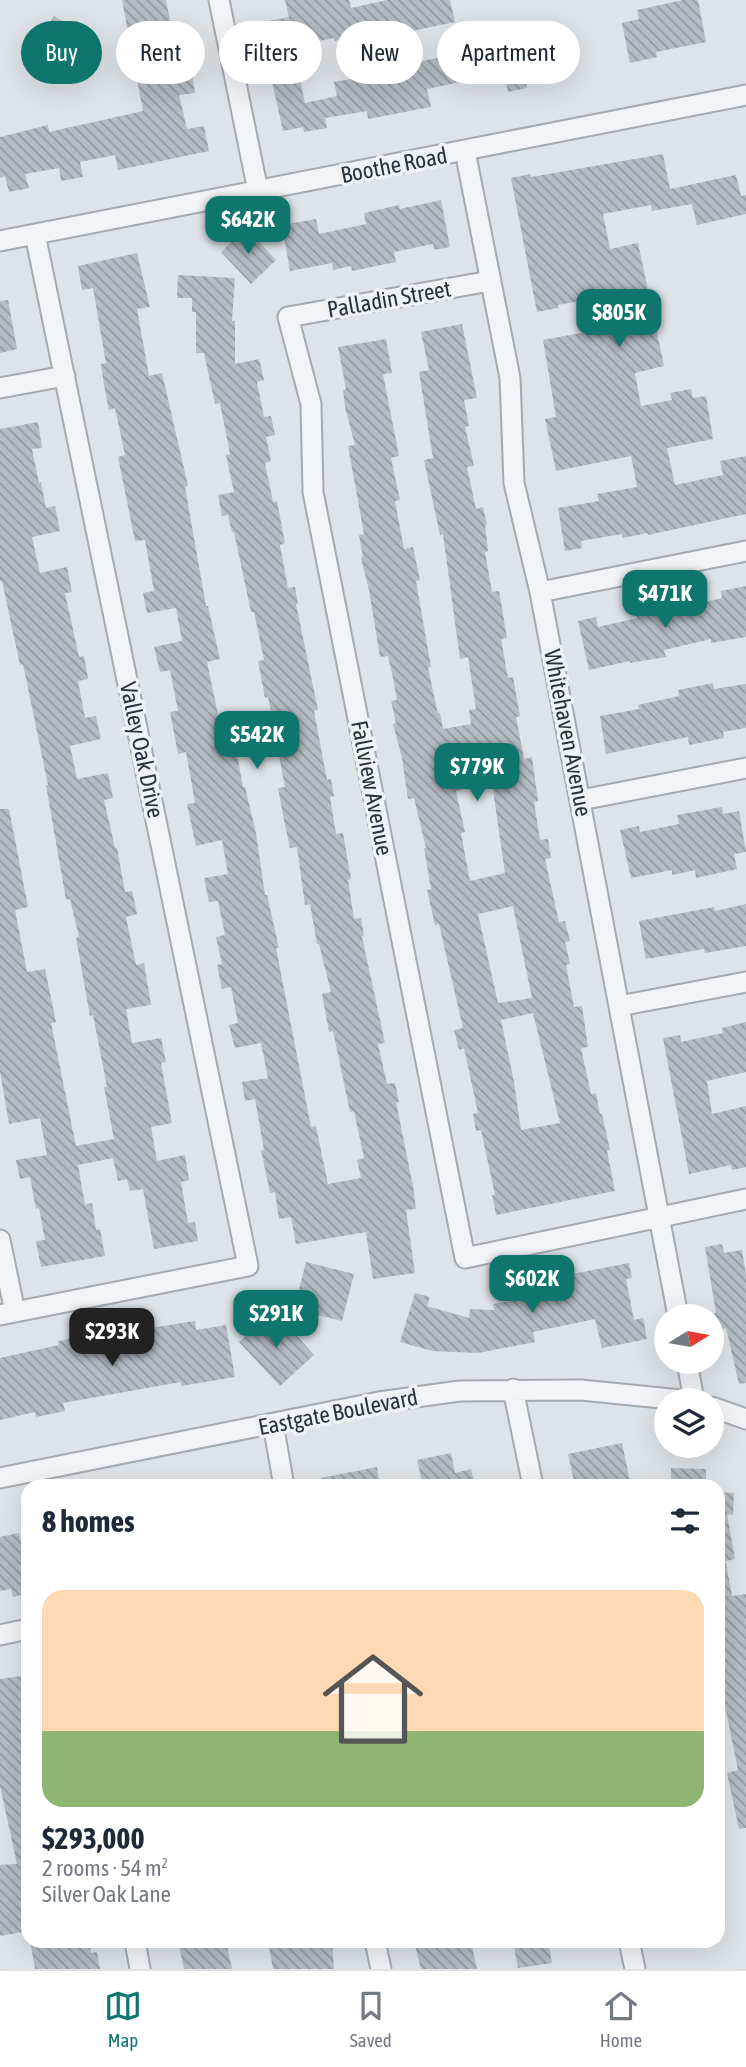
<!DOCTYPE html>
<html lang="en">
<head>
<meta charset="utf-8">
<style>
	:root { --surface:#fff; --page:#f2f2f3; --text:#1f2937; --muted:#747a83; --line:#e0e1e3; --accent:#0f766e }
	body { margin:0; font-family:"Asap Condensed",sans-serif; background:var(--page); color:var(--text); height:100vh; display:flex; flex-direction:column; font-size:26px; white-space:nowrap }
	* { box-sizing:border-box; margin:0 }
	p { font-size:23px; color:var(--muted) }
	.icon { flex:none; width:38px; height:38px; fill:none; stroke:currentColor; stroke-width:2; stroke-linecap:round; stroke-linejoin:round }
	.map { position:relative; flex:1; overflow:hidden }
	.details { position:absolute; left:21px; top:1479px; width:704px; height:469px; display:flex; flex-direction:column; background:var(--surface); border-radius:21px; box-shadow:0 7px 28px #0002 }
	.details>* { flex:none }
	.hud { position:absolute; left:21px; top:21px; width:705px; height:63px; display:flex; gap:14px }
	.needle { width:46px; rotate:79deg }
	.buttons { position:absolute; left:654px; top:1304px; display:grid; gap:14px }
	.buttons a { display:grid; place-items:center; width:70px; height:70px; border-radius:50%; background:var(--surface); box-shadow:0 7px 28px #0002; font-size:35px }
	.price { position:absolute; translate:-50% -60px; padding:0 16px; border-radius:14px; background:var(--accent); color:#fff; font-size:23px; line-height:46px; filter:drop-shadow(0 2px 4px #0008) }
	.price::after { content:''; position:absolute; left:50%; top:42px; width:21px; height:16px; margin-left:-10px; background:inherit; clip-path:polygon(0 0,100% 0,50% 100%) }
	.price.active { background:#222; color:#fff }
	ul { padding:0; list-style:none }
	li { display:grid; align-content:center; gap:14px; height:371px; padding:0 21px }
	li+li { border-top:2px solid var(--line) }
	li span { display:grid; place-items:center; height:217px; border-radius:21px; color:#555 }
	li>.icon { margin-inline-start:auto }
	span .icon { width:126px; height:126px; fill:#fffc; stroke-width:1 }
	li b { font-size:30px }
	h2 { display:flex; justify-content:space-between; align-items:center; height:84px; padding:0 21px; font-size:30px }
	.pill { padding:0 24px; border-radius:32px; background:var(--surface); box-shadow:0 7px 28px #0002; font-size:24px; line-height:63px }
	.pill.active { background:var(--accent); color:#fff }
	.tabs { display:flex; justify-content:space-around; align-items:center; height:98px; border-top:2px solid var(--line); background:var(--surface); font-size:19px; color:var(--muted) }
	.tabs a { display:grid; justify-items:center; gap:4px }
	.tabs .active { color:var(--accent) }
	.map>svg:first-child { display:block }
</style>
</head>
<body>
<div class="map">
<svg width="746" height="1969" viewBox="0 0 746 1969">
	<defs>
		<pattern id="building-back-hatch" width="6" height="6" patternUnits="userSpaceOnUse" patternTransform="scale(1.75)"><rect width="6" height="6" fill="#b5bcc4"/><path d="M-1 5l2 2M0 0l6 6M5-1l2 2" fill="none" stroke="#9399a1"/></pattern>
	</defs>
	<rect width="100%" height="100%" fill="#dee3e8"/>
	<!-- building -->
	<path fill="url(#building-back-hatch)" fill-rule="evenodd" d="M 122,0 L 166,0 L 172,31 L 166,32 L 172,65 L 190,62 L 195,93 L 179,95 L 187,129 L 204,126 L 209,151 L 118,170 L 115,155 L 80,162 L 83,177 L 61,181 L 59,168 L 25,174 L 29,188 L 9,192 L 5,176 L 0,178 L 0,137 L 48,125 L 49,132 L 143,111 Z
		M 285,0 L 349,0 L 351,8 L 387,0 L 450,0 L 455,22 L 393,35 L 392,31 L 335,41 L 334,38 L 293,46 L 305,103 L 337,96 L 334,82 L 400,70 L 399,66 L 470,51 L 468,45 L 516,35 L 527,88 L 508,92 L 504,73 L 427,89 L 431,107 L 368,119 L 367,111 L 325,118 L 327,128 L 304,132 L 303,127 L 283,131 L 259,23 L 289,17 Z
		M 683,0 L 698,0 L 706,42 L 656,52 L 657,57 L 630,63 L 622,23 L 639,19 L 637,10 Z
		M 54,16 L 80,32 L 76,39 L 96,51 L 86,68 L 68,57 L 52,83 L 24,66 Z
		M 663,154 L 670,189 L 736,175 L 741,196 L 746,195 L 746,214 L 697,225 L 692,204 L 652,211 L 651,205 L 603,214 L 610,249 L 638,243 L 664,366 L 635,373 L 641,406 L 672,400 L 670,393 L 691,389 L 693,398 L 706,396 L 713,439 L 667,448 L 675,485 L 723,475 L 720,461 L 746,456 L 746,514 L 648,535 L 647,533 L 623,538 L 622,534 L 581,541 L 582,548 L 565,551 L 558,508 L 599,501 L 597,494 L 637,487 L 631,456 L 556,471 L 545,419 L 556,417 L 543,340 L 634,323 L 628,292 L 558,305 L 558,308 L 537,312 L 511,178 L 530,174 L 531,177 Z
		M 441,200 L 450,247 L 434,250 L 433,244 L 394,252 L 396,262 L 352,271 L 351,266 L 333,270 L 332,263 L 290,271 L 282,225 L 316,219 L 319,234 L 366,224 L 364,213 L 399,205 L 400,209 Z
		M 246,228 L 276,260 L 251,284 L 221,252 Z
		M 137,253 L 150,307 L 137,309 L 149,376 L 162,373 L 188,486 L 185,487 L 206,606 L 208,606 L 220,659 L 207,662 L 221,729 L 232,727 L 243,787 L 245,787 L 256,833 L 265,895 L 267,895 L 279,948 L 276,948 L 311,1127 L 316,1126 L 328,1184 L 361,1178 L 357,1160 L 364,1158 L 354,1111 L 350,1112 L 333,1031 L 329,1032 L 322,994 L 331,992 L 319,944 L 317,944 L 310,904 L 305,905 L 297,847 L 290,848 L 284,820 L 278,788 L 285,787 L 268,697 L 265,698 L 258,661 L 264,660 L 254,612 L 251,612 L 234,532 L 232,532 L 228,515 L 222,516 L 218,495 L 234,492 L 226,455 L 230,454 L 220,403 L 215,404 L 204,353 L 196,353 L 196,312 L 192,312 L 192,298 L 177,298 L 178,275 L 235,278 L 232,321 L 235,321 L 235,364 L 259,359 L 264,380 L 257,382 L 264,417 L 271,416 L 275,435 L 266,437 L 271,461 L 265,463 L 273,502 L 277,501 L 285,543 L 280,545 L 288,588 L 295,587 L 298,604 L 296,604 L 318,710 L 314,711 L 327,780 L 331,779 L 334,796 L 330,797 L 336,834 L 343,833 L 351,879 L 348,880 L 354,919 L 361,918 L 364,936 L 362,937 L 385,1043 L 378,1044 L 387,1084 L 395,1083 L 399,1102 L 396,1102 L 413,1186 L 416,1209 L 406,1210 L 415,1273 L 373,1279 L 366,1232 L 296,1244 L 291,1217 L 279,1219 L 275,1192 L 270,1193 L 261,1150 L 264,1150 L 255,1099 L 245,1101 L 242,1082 L 268,1078 L 261,1043 L 235,1048 L 229,1025 L 238,1023 L 231,987 L 222,989 L 217,965 L 222,964 L 216,937 L 225,935 L 218,901 L 209,902 L 204,878 L 228,874 L 222,840 L 196,846 L 187,804 L 195,803 L 186,752 L 178,754 L 170,712 L 178,711 L 170,670 L 160,672 L 154,647 L 182,641 L 176,608 L 147,613 L 143,593 L 154,591 L 145,540 L 135,541 L 118,457 L 125,455 L 115,408 L 109,410 L 104,385 L 101,364 L 106,363 L 93,288 L 82,290 L 78,266 Z
		M 8,300 L 17,349 L 0,353 L 0,301 Z
		M 462,324 L 477,398 L 464,400 L 469,426 L 465,427 L 474,466 L 467,467 L 476,509 L 483,507 L 487,525 L 485,525 L 488,551 L 485,552 L 492,592 L 499,591 L 507,638 L 501,639 L 508,678 L 513,677 L 520,716 L 516,717 L 524,759 L 532,757 L 538,801 L 534,802 L 540,840 L 548,839 L 551,858 L 545,859 L 559,922 L 565,921 L 570,941 L 565,942 L 570,964 L 566,965 L 574,1007 L 582,1006 L 588,1047 L 581,1048 L 591,1094 L 596,1093 L 600,1114 L 602,1114 L 610,1150 L 607,1151 L 615,1191 L 496,1215 L 492,1195 L 495,1195 L 481,1130 L 476,1131 L 473,1114 L 478,1113 L 464,1048 L 459,1050 L 454,1030 L 463,1028 L 439,924 L 435,925 L 427,890 L 431,889 L 424,848 L 426,848 L 414,798 L 408,799 L 402,758 L 393,724 L 396,723 L 391,701 L 397,700 L 393,678 L 388,656 L 380,657 L 369,590 L 361,558 L 363,557 L 359,535 L 364,534 L 348,446 L 355,445 L 345,407 L 343,390 L 346,389 L 338,347 L 386,339 L 392,373 L 383,374 L 399,456 L 391,458 L 400,500 L 395,501 L 404,549 L 413,547 L 420,580 L 416,581 L 431,667 L 428,668 L 438,714 L 440,713 L 443,729 L 471,724 L 469,710 L 476,709 L 468,657 L 460,659 L 443,534 L 440,535 L 424,460 L 433,458 L 419,372 L 429,370 L 421,332 ZM 492,783 L 505,873 L 470,881 L 461,833 L 465,832 L 456,791 L 462,790 L 462,788 ZM 513,906 L 532,998 L 498,1003 L 478,914 ZM 533,1013 L 560,1123 L 521,1130 L 514,1082 L 501,1020 Z
		M 38,422 L 42,448 L 32,449 L 39,483 L 41,482 L 46,508 L 55,506 L 60,531 L 32,537 L 40,573 L 67,567 L 72,592 L 65,593 L 79,657 L 84,656 L 88,679 L 78,681 L 85,718 L 96,716 L 101,739 L 70,746 L 77,779 L 108,773 L 113,798 L 104,800 L 115,848 L 117,848 L 125,892 L 132,891 L 137,914 L 126,917 L 136,965 L 144,963 L 151,1005 L 126,1009 L 132,1043 L 161,1038 L 166,1062 L 161,1063 L 172,1123 L 151,1127 L 157,1161 L 185,1155 L 189,1180 L 181,1182 L 188,1223 L 195,1222 L 198,1241 L 154,1249 L 143,1189 L 130,1191 L 127,1179 L 118,1181 L 113,1158 L 78,1165 L 85,1205 L 92,1203 L 96,1230 L 100,1229 L 105,1256 L 41,1267 L 36,1241 L 45,1240 L 39,1208 L 36,1209 L 30,1177 L 20,1179 L 16,1160 L 47,1155 L 40,1118 L 9,1124 L 0,1071 L 0,809 L 9,809 L 28,907 L 15,910 L 27,972 L 45,969 L 56,1022 L 51,1023 L 76,1146 L 114,1139 L 104,1087 L 107,1087 L 93,1015 L 90,1016 L 76,938 L 79,937 L 70,899 L 66,900 L 46,785 L 48,785 L 23,664 L 20,665 L 2,581 L 0,581 L 0,429 Z
		M 746,586 L 746,637 L 711,643 L 711,639 L 664,650 L 666,657 L 630,663 L 630,661 L 589,670 L 578,621 L 596,617 L 598,627 L 637,618 L 635,611 L 678,600 L 680,607 L 697,604 L 722,598 L 721,591 Z
		M 713,683 L 714,689 L 746,684 L 746,728 L 723,732 L 724,738 L 689,745 L 688,737 L 606,754 L 600,716 L 639,709 L 638,705 L 679,696 L 678,690 Z
		M 722,807 L 723,814 L 739,811 L 746,852 L 734,854 L 737,869 L 696,878 L 695,870 L 672,875 L 672,870 L 631,878 L 620,830 L 639,826 L 640,832 L 679,824 L 677,815 Z
		M 746,904 L 746,946 L 705,953 L 704,949 L 646,959 L 639,921 L 714,907 L 715,911 Z
		M 746,1022 L 746,1072 L 707,1081 L 712,1114 L 746,1106 L 746,1167 L 732,1170 L 731,1165 L 689,1174 L 663,1038 L 680,1035 L 681,1042 L 723,1033 L 722,1028 Z
		M 722,1244 L 724,1253 L 742,1250 L 746,1275 L 746,1383 L 739,1384 L 726,1328 L 718,1330 L 714,1313 L 716,1313 L 705,1247 Z
		M 306,1262 L 354,1274 L 342,1321 L 294,1309 Z
		M 629,1263 L 632,1278 L 626,1279 L 634,1320 L 643,1318 L 647,1339 L 602,1348 L 595,1319 L 533,1332 L 535,1342 L 478,1353 L 432,1351 L 400,1342 L 415,1293 L 430,1297 L 427,1306 L 469,1318 L 470,1309 L 494,1310 L 493,1304 L 509,1301 L 508,1295 L 531,1290 L 530,1282 Z
		M 268,1315 L 288,1336 L 290,1328 L 314,1355 L 280,1386 L 239,1342 Z
		M 195,1321 L 196,1330 L 226,1325 L 235,1377 L 181,1386 L 181,1382 L 130,1391 L 63,1403 L 65,1411 L 36,1417 L 35,1412 L 0,1420 L 0,1358 L 59,1345 L 58,1341 L 82,1337 L 83,1345 L 145,1336 L 144,1329 Z
		M 622,1443 L 631,1486 L 575,1486 L 568,1454 Z
		M 451,1453 L 455,1473 L 471,1469 L 475,1486 L 423,1486 L 417,1460 Z
		M 377,1467 L 380,1486 L 322,1486 L 321,1478 Z
		M 671,1468 L 706,1469 L 706,1486 L 671,1486 Z
		M 718,1492 L 734,1493 L 733,1515 L 727,1514 L 735,1559 L 718,1563 Z
		M 19,1533 L 28,1574 L 28,1594 L 13,1597 L 11,1589 L 0,1591 L 0,1537 Z
		M 726,1563 L 732,1596 L 746,1594 L 746,1828 L 739,1829 L 727,1773 L 738,1770 L 718,1672 L 718,1564 Z
		M 28,1675 L 28,1931 L 0,1936 L 0,1865 L 17,1864 L 0,1786 L 0,1679 Z
		M 30,1941 L 89,1941 L 91,1953 L 97,1952 L 100,1969 L 35,1969 Z
		M 178,1941 L 226,1941 L 232,1969 L 184,1969 Z
		M 268,1941 L 332,1941 L 334,1969 L 273,1969 Z
		M 434,1941 L 471,1941 L 477,1969 L 421,1969 L 415,1945 Z
		M 513,1941 L 548,1941 L 552,1963 L 518,1968 Z"/>
	<g fill="none" stroke-linecap="round" stroke-linejoin="round">
		<!-- street casing -->
		<g stroke="#a4aab2" stroke-width="23">
			<path id="street" d="M 219,0 L 258,191
				M 465,151 L 510,378 L 514,483 L 540,592 L 678,1316
				M 0,241 L 746,95
				M 490,281 L 288,317 L 311,404 L 313,492 L 465,1258 L 746,1199
				M 0,388 L 65,376
				M 540,592 L 746,551
				M 581,800 L 746,768
				M 619,1006 L 746,982
				M 0,1240 L 15,1312
				M 0,1315 L 248,1266 L 35,234
				M 687,1362 L 694,1400
				M 513,1389 L 533,1486
				M 712,1407 L 746,1419
				M 273,1424 L 284,1486
				M 0,1478 L 379,1402 L 460,1391 L 581,1390 L 681,1400
				M 0,1635 L 28,1629
				M 135,1941 L 140,1969
				M 375,1941 L 381,1969
				M 629,1941 L 635,1969"/>
		</g>
		<!-- street -->
		<use href="#street" stroke="#f1f3f6" stroke-width="19"/>
	</g>
	<g text-anchor="middle" dominant-baseline="central" stroke-width="7" stroke-linejoin="round" paint-order="stroke">
		<!-- street labels -->
		<g font-size="23" fill="#28323e" stroke="#eef1f5">
			<text transform="translate(394 165) rotate(-11)">Boothe Road</text>
			<text transform="translate(389 299) rotate(-10)">Palladin Street</text>
			<text transform="translate(568 733) rotate(79)">Whitehaven Avenue</text>
			<text transform="translate(142 750) rotate(78)">Valley Oak Drive</text>
			<text transform="translate(372 788) rotate(79)">Fallview Avenue</text>
			<text transform="translate(338 1412) rotate(-11)">Eastgate Boulevard</text>
		</g>
	</g>
</svg>
<div class="buttons">
<a><svg class="needle" viewBox="-14 -14 28 28"><path d="M0-13l5 13h-10z" fill="#e53935"/><path d="M0 13l5-13h-10z" fill="#747a83"/></svg></a>
<a><svg class="icon" aria-label="layers" viewBox="0 0 24 24"><path d="M12 4l9 5-9 5-9-5zM3 14l9 5 9-5"/></svg></a>
</div>
<b class="price" style="left:248px;top:256px">$642K</b>
<b class="price" style="left:619px;top:349px">$805K</b>
<b class="price" style="left:665px;top:630px">$471K</b>
<b class="price" style="left:257px;top:771px">$542K</b>
<b class="price" style="left:477px;top:803px">$779K</b>
<b class="price" style="left:532px;top:1315px">$602K</b>
<b class="price" style="left:276px;top:1350px">$291K</b>
<b class="price active" style="left:112px;top:1368px">$293K</b>
<div class="hud">
<a class="pill active">Buy</a>
<a class="pill">Rent</a>
<a class="pill">Filters</a>
<a class="pill">New</a>
<a class="pill">Apartment</a>
</div>
<section class="details">
<h2>8 homes<svg class="icon" aria-label="filters" viewBox="0 0 24 24"><path d="M4 7h16M4 17h16"/><circle cx="9" cy="7" r="2"/><circle cx="15" cy="17" r="2"/></svg></h2>
<ul>
<li><span style="background:linear-gradient(#ffd9b3 65%,#8fb573 0)"><svg class="icon" aria-label="home" viewBox="0 0 24 24"><path d="M3 11l9-7 9 7M6 9v11h12V9"/></svg></span><div><b>$293,000</b><p>2 rooms · 54 m²</p><p>Silver Oak Lane</p></div></li>
</ul>
</section>
</div>
<nav class="tabs">
<a class="active"><svg class="icon" aria-label="map" viewBox="0 0 24 24"><path d="M3 6l6-2 6 2 6-2v14l-6 2-6-2-6 2zM9 4v14M15 6v14"/></svg>Map</a>
<a><svg class="icon" aria-label="saved" viewBox="0 0 24 24"><path d="M7 4h10v16l-5-4-5 4z"/></svg>Saved</a>
<a><svg class="icon" aria-label="home" viewBox="0 0 24 24"><path d="M3 11l9-7 9 7M6 9v11h12V9"/></svg>Home</a>
</nav>
</body>
</html>
